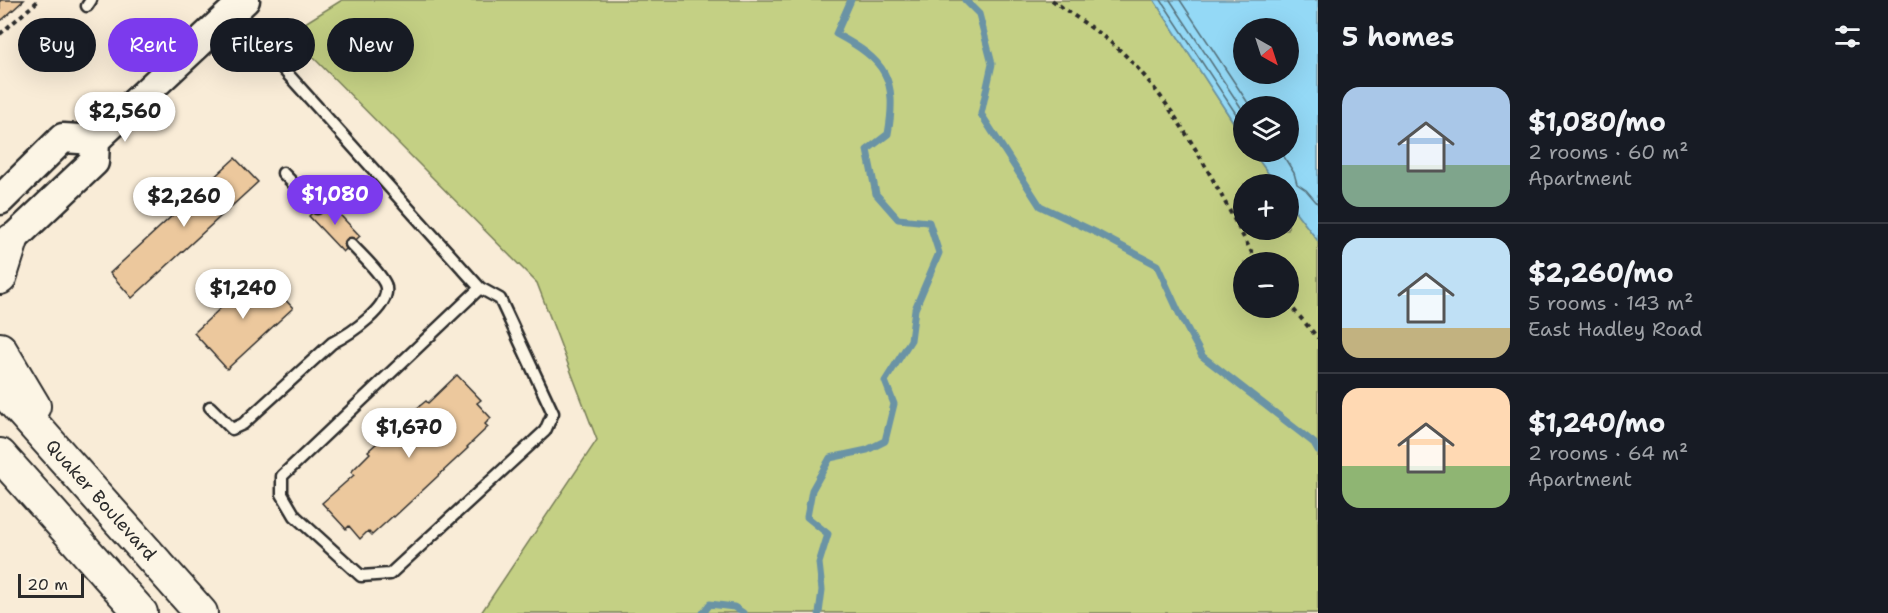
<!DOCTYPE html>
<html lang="en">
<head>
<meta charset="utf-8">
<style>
	:root { --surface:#171b24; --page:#242831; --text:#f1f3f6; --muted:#9ea1a6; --line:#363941; --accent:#7c3aed }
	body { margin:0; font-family:"Shantell Sans",sans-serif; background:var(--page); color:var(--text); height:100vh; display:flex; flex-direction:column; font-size:22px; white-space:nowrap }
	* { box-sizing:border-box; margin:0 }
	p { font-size:20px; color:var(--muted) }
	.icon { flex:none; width:33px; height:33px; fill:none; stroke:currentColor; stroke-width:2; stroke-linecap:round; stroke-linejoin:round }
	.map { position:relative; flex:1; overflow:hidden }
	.side { display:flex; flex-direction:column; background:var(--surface); width:570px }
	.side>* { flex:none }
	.hud { position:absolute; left:18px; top:18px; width:570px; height:54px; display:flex; gap:12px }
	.needle { width:39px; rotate:141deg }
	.controls { position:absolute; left:1233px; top:18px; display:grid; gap:12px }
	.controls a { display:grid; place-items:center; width:66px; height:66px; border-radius:50%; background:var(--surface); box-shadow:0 6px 24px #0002; font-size:30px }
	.scale { position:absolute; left:18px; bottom:15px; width:66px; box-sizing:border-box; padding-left:6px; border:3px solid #2b2b2b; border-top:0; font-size:16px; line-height:21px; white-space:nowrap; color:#2b2b2b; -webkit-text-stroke:4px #fcf5e5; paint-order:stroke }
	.price { position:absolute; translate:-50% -51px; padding:0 14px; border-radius:21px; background:#fff; color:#222; font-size:20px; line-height:39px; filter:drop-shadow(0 2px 3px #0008) }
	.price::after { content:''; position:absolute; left:50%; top:36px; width:18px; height:14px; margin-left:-9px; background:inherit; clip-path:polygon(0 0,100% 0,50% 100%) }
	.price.on { background:var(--accent); color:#fff }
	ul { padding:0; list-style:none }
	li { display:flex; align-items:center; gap:18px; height:150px; padding:0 24px }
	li+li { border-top:2px solid var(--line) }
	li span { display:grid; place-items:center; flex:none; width:168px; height:120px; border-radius:18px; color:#555 }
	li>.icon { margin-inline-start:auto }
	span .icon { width:72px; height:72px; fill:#fffc; stroke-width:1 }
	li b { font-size:26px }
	h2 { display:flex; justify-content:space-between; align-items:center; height:72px; padding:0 24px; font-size:26px }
	.chip { padding:0 21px; border-radius:27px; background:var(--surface); box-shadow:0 6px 24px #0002; font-size:21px; line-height:54px }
	.chip.on { background:var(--accent); color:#fff }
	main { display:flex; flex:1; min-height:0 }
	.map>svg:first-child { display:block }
</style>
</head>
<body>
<main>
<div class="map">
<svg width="1318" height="613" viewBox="0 0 1318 613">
	<rect width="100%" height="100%" fill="#f9ecd7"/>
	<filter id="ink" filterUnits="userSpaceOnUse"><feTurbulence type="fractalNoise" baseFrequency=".0167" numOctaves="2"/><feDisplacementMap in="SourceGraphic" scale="12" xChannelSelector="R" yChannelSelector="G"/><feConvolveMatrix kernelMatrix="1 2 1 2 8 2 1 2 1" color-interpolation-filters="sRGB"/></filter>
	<g filter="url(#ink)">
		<!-- green -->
		<path fill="#c4d084" stroke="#787e58" stroke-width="1.5" fill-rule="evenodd" d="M 342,0 L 1154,0 L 1243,137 L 1244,152 L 1253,152 L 1276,184 L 1244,184 L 1244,230 L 1288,230 L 1289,203 L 1318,241 L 1318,613 L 481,613 L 597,440 L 537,283 L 289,33 ZM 1244,262 L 1288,262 L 1288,308 L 1244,308 Z"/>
		<!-- water -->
		<path fill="#94d9f6" stroke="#6a93a5" stroke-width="1.5" fill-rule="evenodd" d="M 1154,0 L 1318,0 L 1318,241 L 1289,203 L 1288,184 L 1276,184 L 1253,152 L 1288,152 L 1288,106 L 1244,106 L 1243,137 ZM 1244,28 L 1288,28 L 1288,74 L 1244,74 Z"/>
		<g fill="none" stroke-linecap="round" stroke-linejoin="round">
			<!-- shore -->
			<path stroke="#55717c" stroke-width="1.5" d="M 1161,0 L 1244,126
				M 1170,0 L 1244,112
				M 1180,0 L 1250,106
				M 1281,152 L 1294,173 L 1297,184 L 1306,190 L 1318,204"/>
			<!-- stream -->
			<path stroke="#6a93a5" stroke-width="7" d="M 965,0 L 979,14 L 992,64 L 981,114 L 1040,206 L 1097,233 L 1157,265 L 1180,315 L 1202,356 L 1314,443 L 1318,450
				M 703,613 L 710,604 L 734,607 L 743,613
				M 819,613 L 822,590 L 819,563 L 828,534 L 807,517 L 812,490 L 830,458 L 867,450 L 885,441 L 894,404 L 885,381 L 911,340 L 915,309 L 939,253 L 929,222 L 898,219 L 876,194 L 867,150 L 888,134 C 898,78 885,60 836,34 L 851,0"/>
		</g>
		<!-- building -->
		<path fill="#ecc89d" stroke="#2b2b2b" stroke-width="1.5" d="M 0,0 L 24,0 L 2,20 L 0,18 Z
			M 235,158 L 258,182 L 132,298 L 110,273 Z
			M 326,200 L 360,236 L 343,252 L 309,216 Z
			M 259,272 L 293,308 L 227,369 L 194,333 Z
			M 457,375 L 481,400 L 477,403 L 491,418 L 485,424 L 488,427 L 467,447 L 468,448 L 394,517 L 393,516 L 372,535 L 368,531 L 360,539 L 349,526 L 346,529 L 322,503 L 354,475 L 351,472 L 370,453 L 368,451 L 406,417 L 426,401 L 428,403 Z"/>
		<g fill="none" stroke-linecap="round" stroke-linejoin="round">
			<!-- lane casing -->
			<g stroke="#2b2b2b" stroke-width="15">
				<path id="lane" d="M 87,6 L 91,0
					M 232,12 L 480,288 L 500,299 L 553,413 L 545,431 L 390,574 L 361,576 L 295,516 L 282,494 L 282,476 L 480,288
					M 283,173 L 317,208
					M 210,407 L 232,429 L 243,424 L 332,343 C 348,335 394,306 385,284 C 379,271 361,255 351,244"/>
			</g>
			<!-- secondary casing -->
			<g stroke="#2b2b2b" stroke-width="33">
				<path id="secondary" d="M 0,200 L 63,138 L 95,140
					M 0,251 L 94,162 L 95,140 L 245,0"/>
			</g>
			<!-- primary casing -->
			<g stroke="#2b2b2b" stroke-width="36">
				<path id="primary" d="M 0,278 L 12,240
					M 0,349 L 34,406
					M 0,387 L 201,613
					M 0,455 L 141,613"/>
			</g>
			<!-- path -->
			<path stroke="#2b2b2b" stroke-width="4" stroke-dasharray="4.5 4.5" stroke-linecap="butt" d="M 1052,0 C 1075,17 1101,33 1122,52 C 1182,111 1217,189 1257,262
				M 0,34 L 39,0
				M 1288,303 L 1318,338"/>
			<!-- lane -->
			<use href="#lane" stroke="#fcf5e5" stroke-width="10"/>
			<!-- secondary -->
			<use href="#secondary" stroke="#fcf5e5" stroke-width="28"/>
			<!-- primary -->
			<use href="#primary" stroke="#fcf5e5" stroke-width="32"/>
		</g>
	</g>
	<g text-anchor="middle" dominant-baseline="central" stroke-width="5" stroke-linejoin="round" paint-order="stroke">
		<!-- street labels -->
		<g font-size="18" fill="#2b2b2b" stroke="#fcf5e5">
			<text transform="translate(101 500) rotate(48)">Quaker Boulevard</text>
		</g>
	</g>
</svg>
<div class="controls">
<a><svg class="needle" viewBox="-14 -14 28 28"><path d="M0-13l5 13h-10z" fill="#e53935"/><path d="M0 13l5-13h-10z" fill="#9ea1a6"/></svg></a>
<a><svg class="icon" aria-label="layers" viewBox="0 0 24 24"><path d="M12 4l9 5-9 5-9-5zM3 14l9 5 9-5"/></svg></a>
<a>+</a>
<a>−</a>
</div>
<div class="scale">20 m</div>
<b class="price" style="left:125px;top:143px">$2,560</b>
<b class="price on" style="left:335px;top:226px">$1,080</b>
<b class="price" style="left:184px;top:228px">$2,260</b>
<b class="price" style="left:243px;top:320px">$1,240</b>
<b class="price" style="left:409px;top:459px">$1,670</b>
<div class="hud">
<a class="chip">Buy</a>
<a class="chip on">Rent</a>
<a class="chip">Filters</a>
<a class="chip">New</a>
</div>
</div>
<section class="side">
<h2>5 homes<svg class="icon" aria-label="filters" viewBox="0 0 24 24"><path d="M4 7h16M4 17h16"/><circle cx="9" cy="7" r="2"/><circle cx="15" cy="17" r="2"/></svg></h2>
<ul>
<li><span style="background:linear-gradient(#a9c7e8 65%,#7fa58c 0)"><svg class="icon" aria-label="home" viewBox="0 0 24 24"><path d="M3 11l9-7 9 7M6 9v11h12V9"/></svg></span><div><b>$1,080/mo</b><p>2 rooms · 60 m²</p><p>Apartment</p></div></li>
<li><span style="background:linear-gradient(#bfe0f5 75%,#c2b280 0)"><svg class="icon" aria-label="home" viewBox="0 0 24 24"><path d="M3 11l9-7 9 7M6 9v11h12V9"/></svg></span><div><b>$2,260/mo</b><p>5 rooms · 143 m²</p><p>East Hadley Road</p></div></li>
<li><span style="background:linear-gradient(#ffd9b3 65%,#8fb573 0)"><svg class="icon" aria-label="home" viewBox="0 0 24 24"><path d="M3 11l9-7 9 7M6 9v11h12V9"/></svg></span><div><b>$1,240/mo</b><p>2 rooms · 64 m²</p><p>Apartment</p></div></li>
</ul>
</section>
</main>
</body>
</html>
